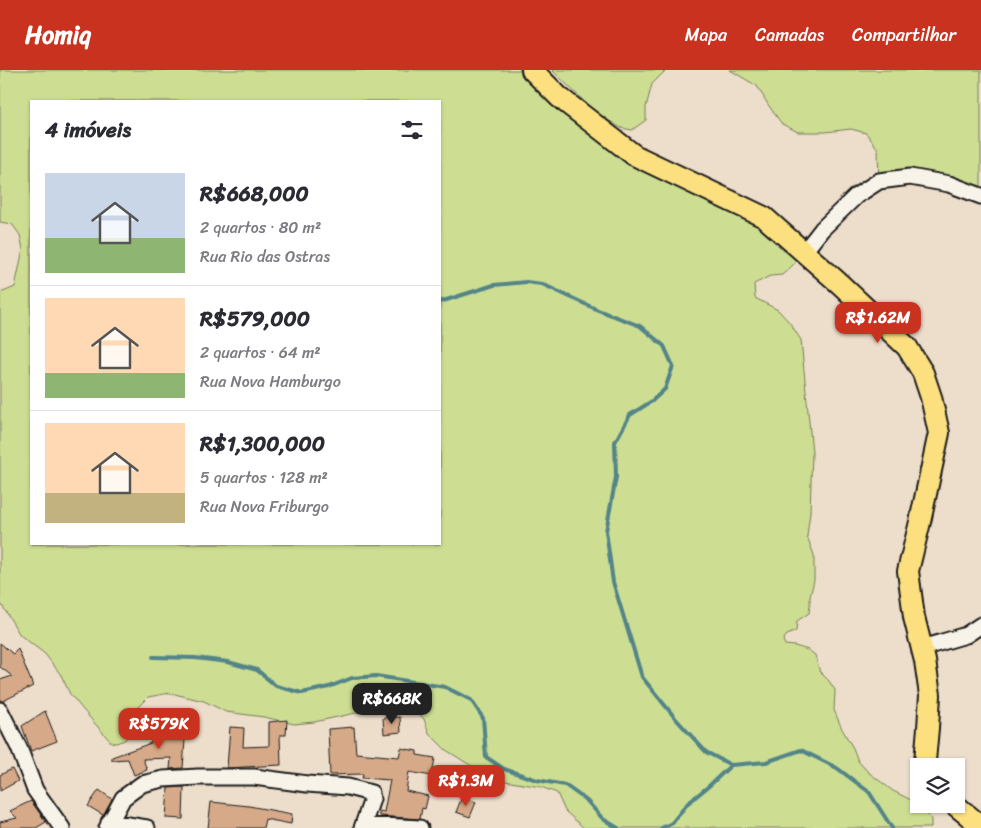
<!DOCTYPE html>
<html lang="pt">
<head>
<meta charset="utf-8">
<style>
	:root { --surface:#fff; --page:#f7f7f7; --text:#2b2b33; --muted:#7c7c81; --line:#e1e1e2; --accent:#c8321e }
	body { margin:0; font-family:Sriracha,sans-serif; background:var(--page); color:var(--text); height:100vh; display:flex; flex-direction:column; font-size:19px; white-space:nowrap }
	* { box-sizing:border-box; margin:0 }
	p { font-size:16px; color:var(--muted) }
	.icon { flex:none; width:28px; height:28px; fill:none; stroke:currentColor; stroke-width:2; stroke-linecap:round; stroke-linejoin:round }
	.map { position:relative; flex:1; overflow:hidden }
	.drawer { position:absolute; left:30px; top:30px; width:411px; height:445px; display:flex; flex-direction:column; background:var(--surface); border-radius:0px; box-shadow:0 1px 4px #0004 }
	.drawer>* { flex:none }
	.buttons { position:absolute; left:910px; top:688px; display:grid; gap:10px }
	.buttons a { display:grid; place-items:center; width:55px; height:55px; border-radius:0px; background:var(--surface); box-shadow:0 1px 4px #0004; font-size:25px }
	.price { position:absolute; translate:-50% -42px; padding:0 11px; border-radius:10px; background:var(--accent); color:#fff; font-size:16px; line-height:32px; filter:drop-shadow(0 1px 2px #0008) }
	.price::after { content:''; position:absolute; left:50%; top:30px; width:15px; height:11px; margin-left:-8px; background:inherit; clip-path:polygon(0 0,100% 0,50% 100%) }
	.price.selected { background:#222; color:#fff }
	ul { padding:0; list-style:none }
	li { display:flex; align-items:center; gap:15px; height:125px; padding:0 15px }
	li+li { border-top:1px solid var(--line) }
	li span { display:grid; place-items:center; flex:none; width:140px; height:100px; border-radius:0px; color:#555 }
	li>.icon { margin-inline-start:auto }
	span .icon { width:60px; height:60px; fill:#fffc; stroke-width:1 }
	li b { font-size:21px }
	h2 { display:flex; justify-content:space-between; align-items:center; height:60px; padding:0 15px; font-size:21px }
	header { display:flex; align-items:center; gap:30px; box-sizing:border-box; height:70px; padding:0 25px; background:var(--accent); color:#fff }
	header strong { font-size:24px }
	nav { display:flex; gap:28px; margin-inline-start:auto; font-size:18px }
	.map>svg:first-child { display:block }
</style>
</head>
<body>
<header>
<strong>Homiq</strong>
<nav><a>Mapa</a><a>Camadas</a><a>Compartilhar</a></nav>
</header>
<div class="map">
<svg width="981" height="758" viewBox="0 0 981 758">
	<rect width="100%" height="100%" fill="#edddcb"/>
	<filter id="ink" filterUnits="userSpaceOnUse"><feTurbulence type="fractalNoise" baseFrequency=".02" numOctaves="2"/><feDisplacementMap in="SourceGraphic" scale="10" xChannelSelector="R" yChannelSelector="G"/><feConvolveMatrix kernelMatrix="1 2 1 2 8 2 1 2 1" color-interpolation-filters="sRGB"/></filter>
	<g filter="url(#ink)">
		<!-- green -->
		<path fill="#cdde92" stroke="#747d57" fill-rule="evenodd" d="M 0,0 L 532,0 L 559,27 L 804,182 L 792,196 L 782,205 L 770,206 L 754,214 L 755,228 L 778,240 L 790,253 L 801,270 L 812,382 L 810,442 L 807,466 L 814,485 L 814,510 L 810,527 L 810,534 L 809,543 L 797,551 L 796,561 L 787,565 L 783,570 L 785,575 L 795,576 L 808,580 L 815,585 L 820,602 L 829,611 L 835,620 L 834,640 L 842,659 L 853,678 L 858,691 L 868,702 L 893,721 L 911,730 L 924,740 L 931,749 L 931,758 L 718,758 L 714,757 L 707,758 L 584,758 L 565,741 L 557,723 L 541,717 L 499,710 L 470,695 L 446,680 L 429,663 L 424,649 L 416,641 L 402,634 L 379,638 L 314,652 L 294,654 L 264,647 L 226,642 L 204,631 L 170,623 L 148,627 L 136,639 L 131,651 L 130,663 L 125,670 L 116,673 L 111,672 L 84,641 L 70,624 L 61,605 L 45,584 L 20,565 L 0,532 L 0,221 L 3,222 L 15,217 L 23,179 L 20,165 L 12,154 L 0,152 ZM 31,31 L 440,31 L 440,474 L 31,474 Z
			M 552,0 L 666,0 L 652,14 L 646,37 L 646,50 L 632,60 L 621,58 L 595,42 Z
			M 730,0 L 981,0 L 981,126 L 949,114 L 879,111 L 878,79 L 866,63 L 851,59 L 825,62 L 798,62 L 782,54 L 769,36 L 757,16 Z"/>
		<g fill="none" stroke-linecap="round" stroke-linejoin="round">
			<!-- stream -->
			<path stroke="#538488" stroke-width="4" d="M 440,232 L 494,215 L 526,212 L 542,214 L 598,240 L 640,256 L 664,276 L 673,296 L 665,319 L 652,331 L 630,345 L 615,372 L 616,407 L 606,461 L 613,512 L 642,607 L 676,649 L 706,682 L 731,695 L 766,692 L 801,680 L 837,698 L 869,722 L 892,758
				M 153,587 L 195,588 L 228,592 L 257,600 L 276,616 L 302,623 L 329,617 L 352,608 L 376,606 L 445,617 L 471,630 L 483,648 L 486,687 L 504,699 L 537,710 L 565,715 L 587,731 L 603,749 L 618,758
				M 661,758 L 671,754 L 688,733 L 710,715 L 731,695"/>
		</g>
		<!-- building -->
		<path fill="#d6a988" stroke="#1c1c1c" d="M 0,573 L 13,584 L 18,579 L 33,616 L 3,631 L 0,631 L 0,610 L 12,606 L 0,597 Z
			M 45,641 L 57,671 L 31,681 L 22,656 Z
			M 400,647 L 401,662 L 384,664 L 383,648 Z
			M 287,650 L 286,665 L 280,665 L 281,695 L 227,698 L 230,657 L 244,658 L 243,677 L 269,676 L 269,652 Z
			M 170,651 L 185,651 L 185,670 L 183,698 L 170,699 L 171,688 L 143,689 L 147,700 L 134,705 L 128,689 L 112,690 L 112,687 L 151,673 L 151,668 L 170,667 Z
			M 354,657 L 356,683 L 399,687 L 401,678 L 417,681 L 417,685 L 435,688 L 432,706 L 409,702 L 406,721 L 428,726 L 425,739 L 422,738 L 420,749 L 379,746 L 379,741 L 384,742 L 390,710 L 362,708 L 363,704 L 330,705 L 328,659 Z
			M 12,699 L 18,711 L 0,721 L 0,705 Z
			M 184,717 L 183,749 L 166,748 L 168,718 Z
			M 99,720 L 112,729 L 103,745 L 88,736 Z
			M 462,727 L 476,732 L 470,747 L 456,742 Z
			M 31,731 L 46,752 L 36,758 L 0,758 L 0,752 L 17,748 L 10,741 Z
			M 211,732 L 249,736 L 292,744 L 291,754 L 265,749 L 263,758 L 208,758 Z"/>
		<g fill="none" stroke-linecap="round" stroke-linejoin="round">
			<!-- minor casing -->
			<g stroke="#1c1c1c" stroke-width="19">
				<path id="minor" d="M 804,182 L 822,159 L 856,126 L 879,111 L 910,107 L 949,114 L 981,126
					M 922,578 L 966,565 L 981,555
					M 0,640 L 19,678 L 35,720 L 62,758
					M 109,752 L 147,758
					M 363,755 L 420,758
					M 107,758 L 123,728 L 142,714 L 163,709 L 198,707 L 254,707 L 307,714 L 348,717 L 371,723 L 372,729 L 362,758"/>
			</g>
			<!-- major casing -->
			<g stroke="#1c1c1c" stroke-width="24">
				<path id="major" d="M 532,0 L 559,27 L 634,85 L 764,147 L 840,214 L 907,277 L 923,303 L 931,327 L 939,363 L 920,452 L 908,501 L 914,547 L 925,591 L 930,625 L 928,658 L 925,691 L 927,696
					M 954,734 L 981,756"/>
			</g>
			<!-- minor -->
			<use href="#minor" stroke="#f7f3e8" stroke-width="15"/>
			<!-- major -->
			<use href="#major" stroke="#fce080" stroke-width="20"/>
		</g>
	</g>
</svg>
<div class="buttons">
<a><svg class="icon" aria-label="layers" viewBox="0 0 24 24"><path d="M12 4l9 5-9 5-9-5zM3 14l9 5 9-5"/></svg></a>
</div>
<b class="price" style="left:878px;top:274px">R$1.62M</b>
<b class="price selected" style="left:392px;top:655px">R$668K</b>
<b class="price" style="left:159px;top:680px">R$579K</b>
<b class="price" style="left:466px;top:737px">R$1.3M</b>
<section class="drawer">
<h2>4 imóveis<svg class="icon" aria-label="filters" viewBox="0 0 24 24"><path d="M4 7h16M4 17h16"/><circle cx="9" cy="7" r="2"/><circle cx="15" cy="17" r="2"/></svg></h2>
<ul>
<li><span style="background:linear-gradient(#c9d6e8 65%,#8fb573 0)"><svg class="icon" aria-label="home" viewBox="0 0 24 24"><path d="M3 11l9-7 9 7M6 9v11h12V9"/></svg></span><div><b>R$668,000</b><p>2 quartos · 80 m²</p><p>Rua Rio das Ostras</p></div></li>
<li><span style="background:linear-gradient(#ffd9b3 75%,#8fb573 0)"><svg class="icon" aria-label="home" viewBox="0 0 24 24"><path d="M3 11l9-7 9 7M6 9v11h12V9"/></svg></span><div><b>R$579,000</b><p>2 quartos · 64 m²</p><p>Rua Nova Hamburgo</p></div></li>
<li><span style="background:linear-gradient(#ffd9b3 70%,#c2b280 0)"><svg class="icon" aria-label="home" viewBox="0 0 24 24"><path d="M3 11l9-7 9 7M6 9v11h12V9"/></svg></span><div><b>R$1,300,000</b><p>5 quartos · 128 m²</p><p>Rua Nova Friburgo</p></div></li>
</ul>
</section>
</div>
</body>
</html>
